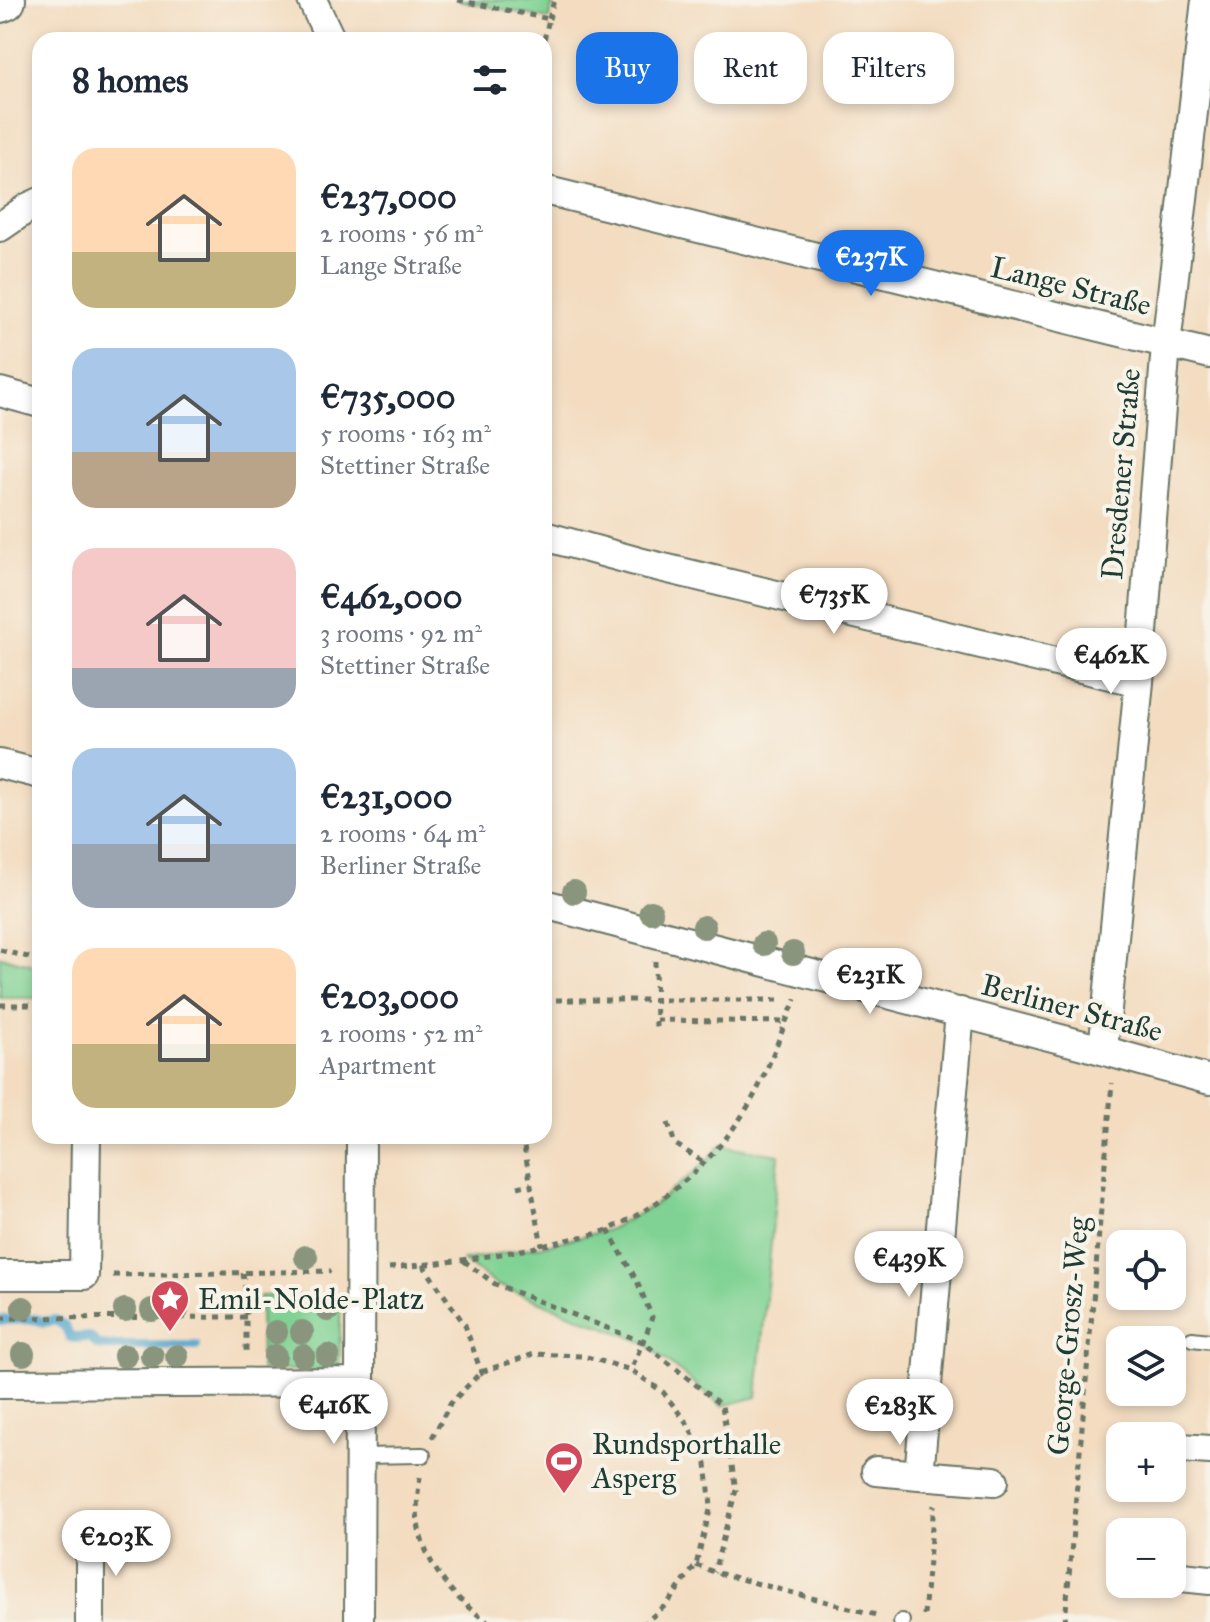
<!DOCTYPE html>
<html lang="en">
<head>
<meta charset="utf-8">
<style>
	:root { --surface:#fff; --page:#f2f2f3; --text:#1f2937; --muted:#747a83; --accent:#1a73e8 }
	body { margin:0; font-family:"IM FELL Great Primer",serif; background:var(--page); color:var(--text); height:100vh; display:flex; flex-direction:column; font-size:30px; white-space:nowrap }
	* { box-sizing:border-box; margin:0 }
	p { font-size:26px; color:var(--muted) }
	.icon { flex:none; width:44px; height:44px; fill:none; stroke:currentColor; stroke-width:2; stroke-linecap:round; stroke-linejoin:round }
	.map { position:relative; flex:1; overflow:hidden }
	.panel { position:absolute; left:32px; top:32px; width:520px; height:1112px; display:flex; flex-direction:column; background:var(--surface); border-radius:24px; box-shadow:0 4px 12px #0003 }
	.panel>* { flex:none }
	.guide { position:absolute; left:576px; top:32px; width:514px; height:72px; display:flex; gap:16px }
	.controls { position:absolute; left:1106px; top:1230px; display:grid; gap:16px }
	.controls a { display:grid; place-items:center; width:80px; height:80px; border-radius:16px; background:var(--surface); box-shadow:0 4px 12px #0003; font-size:40px }
	.price { position:absolute; translate:-50% -68px; padding:0 18px; border-radius:28px; background:#fff; color:#222; font-size:26px; line-height:52px; filter:drop-shadow(0 2px 4px #0008) }
	.price::after { content:''; position:absolute; left:50%; top:48px; width:24px; height:18px; margin-left:-12px; background:inherit; clip-path:polygon(0 0,100% 0,50% 100%) }
	.price.on { background:var(--accent); color:#fff }
	ul { padding:0; list-style:none }
	li { display:flex; align-items:center; gap:24px; height:200px; padding:0 40px }
	li span { display:grid; place-items:center; flex:none; width:224px; height:160px; border-radius:24px; color:#555 }
	li>.icon { margin-inline-start:auto }
	span .icon { width:96px; height:96px; fill:#fffc; stroke-width:1 }
	li b { font-size:34px }
	h2 { display:flex; justify-content:space-between; align-items:center; height:96px; padding:0 40px; font-size:34px }
	.pill { padding:0 28px; border-radius:24px; background:var(--surface); box-shadow:0 4px 12px #0003; font-size:28px; line-height:72px }
	.pill.on { background:var(--accent); color:#fff }
	.map>svg:first-child { display:block }
</style>
</head>
<body>
<div class="map">
<svg width="1210" height="1622" viewBox="0 0 1210 1622">
	<rect width="100%" height="100%" fill="#f7f3e8"/>
	<filter id="ink" filterUnits="userSpaceOnUse"><feTurbulence type="fractalNoise" baseFrequency=".0125" numOctaves="2"/><feDisplacementMap in="SourceGraphic" scale="16" xChannelSelector="R" yChannelSelector="G"/><feConvolveMatrix kernelMatrix="1 2 1 2 8 2 1 2 1" color-interpolation-filters="sRGB"/></filter>
	<filter id="wash" filterUnits="userSpaceOnUse"><feTurbulence type="fractalNoise" baseFrequency=".006" numOctaves="4" result="noise"/><feDisplacementMap in="SourceGraphic" scale="32" xChannelSelector="R" yChannelSelector="G"/><feGaussianBlur stdDeviation="1.8" result="paint"/><feColorMatrix in="noise" values="0 0 0 0 0 0 0 0 0 0 0 0 0 0 0 0 0 1.4 0 .05"/><feComposite in="paint" operator="in"/></filter>
	<g filter="url(#wash)">
		<rect width="100%" height="100%" fill="#f3dcc0"/>
		<!-- green -->
		<path fill="#7fd293" stroke="#4f8864" stroke-width="2" d="M 458,0 L 554,0 L 549,19 Z
			M 0,956 L 40,967 L 40,998 L 0,998 Z
			M 721,1145 L 779,1155 L 757,1397 L 722,1406 L 643,1342 L 495,1284 L 463,1260 L 542,1246 L 608,1230 L 653,1206 L 705,1163 Z
			M 341,1295 L 339,1370 L 261,1370 L 260,1296 Z"/>
		<g fill="none" stroke-linecap="round" stroke-linejoin="round">
			<!-- stream -->
			<path stroke="#50a4cb" stroke-width="10" d="M 0,1320 L 35,1319 L 44,1322 L 55,1320 L 65,1326 L 70,1337 L 75,1338 L 89,1337 L 98,1345 L 105,1346 L 196,1346"/>
		</g>
	</g>
	<g filter="url(#ink)">
		<g fill="none" stroke-linecap="round" stroke-linejoin="round">
			<!-- lane casing -->
			<g stroke="#697565" stroke-width="18">
				<path id="lane" d="M 1192,1339 L 1210,1341
					M 360,1456 L 423,1455
					M 901,1622 L 902,1621"/>
			</g>
			<!-- street casing -->
			<g stroke="#697565" stroke-width="32">
				<path id="street" d="M 312,0 L 331,40
					M 544,190 L 1210,354
					M 0,227 L 29,207 L 40,202
					M 0,392 L 40,403
					M 544,536 L 639,562 L 1139,682
					M 0,764 L 40,774
					M 544,904 L 1087,1046 L 1210,1080
					M 960,1012 L 919,1475 L 994,1481
					M 1103,1050 L 1139,682 L 1166,345 L 1206,0
					M 0,1275 L 84,1275 L 86,1136
					M 0,1384 L 360,1382
					M 1181,1448 L 1210,1450
					M 876,1471 L 919,1475
					M 90,1534 L 90,1622
					M 1172,1576 L 1210,1580
					M 359,1622 L 361,1136"/>
			</g>
			<!-- secondary casing -->
			<g stroke="#697565" stroke-width="44">
				<path id="secondary" d="M 0,2 L 5,0"/>
			</g>
			<!-- path -->
			<path stroke="#697565" stroke-width="5" stroke-dasharray="6 6" stroke-linecap="butt" d="M 458,0 L 549,19 L 544,40
				M 549,19 L 554,0
				M 544,78 L 547,79 L 544,92
				M 0,950 L 40,960
				M 655,961 L 656,1032
				M 544,1000 L 783,1000
				M 0,1005 L 40,1005
				M 656,1020 L 785,1022
				M 668,1123 L 675,1144 L 705,1163
				M 522,1136 L 542,1246
				M 518,1187 L 531,1184
				M 608,1230 L 637,1281 L 652,1317 L 647,1332 L 631,1370
				M 464,1261 L 495,1284 L 643,1342 L 722,1406 L 736,1490 L 714,1572
				M 423,1265 L 465,1325 L 481,1372 L 485,1377
				M 389,1268 C 447,1263 506,1255 563,1241 C 578,1237 596,1235 610,1229 C 671,1201 723,1153 755,1094 C 771,1064 781,1030 796,999
				M 243,1273 L 246,1296 L 246,1355
				M 113,1275 L 331,1271
				M 0,1318 L 246,1317
				M 432,1438 L 450,1404 L 481,1372 L 534,1354 L 584,1356 L 631,1370 L 663,1392 L 689,1426 L 706,1464 L 711,1506 L 696,1565 L 667,1604 L 646,1622
				M 420,1477 C 417,1497 415,1521 422,1540 C 433,1574 459,1603 488,1622
				M 696,1565 L 714,1572 L 880,1616
				M 924,1615 L 934,1505
				M 1065,1622 L 1112,1083"/>
			<!-- lane -->
			<use href="#lane" stroke="#fff" stroke-width="14"/>
			<!-- street -->
			<use href="#street" stroke="#fff" stroke-width="28"/>
			<!-- secondary -->
			<use href="#secondary" stroke="#fff" stroke-width="40"/>
		</g>
		<!-- trees -->
		<g fill="#89957d">
			<circle cx="574" cy="892" r="12"/>
			<circle cx="651" cy="912" r="12"/>
			<circle cx="704" cy="927" r="12"/>
			<circle cx="764" cy="944" r="12"/>
			<circle cx="793" cy="953" r="12"/>
			<circle cx="306" cy="1257" r="12"/>
			<circle cx="23" cy="1308" r="12"/>
			<circle cx="125" cy="1310" r="12"/>
			<circle cx="152" cy="1310" r="12"/>
			<circle cx="177" cy="1310" r="12"/>
			<circle cx="328" cy="1310" r="12"/>
			<circle cx="276" cy="1332" r="12"/>
			<circle cx="302" cy="1332" r="12"/>
			<circle cx="23" cy="1354" r="12"/>
			<circle cx="125" cy="1356" r="12"/>
			<circle cx="152" cy="1356" r="12"/>
			<circle cx="177" cy="1356" r="12"/>
			<circle cx="275" cy="1356" r="12"/>
			<circle cx="303" cy="1356" r="12"/>
			<circle cx="328" cy="1356" r="12"/>
		</g>
	</g>
	<!-- icons -->
	<defs>
		<g id="sight-pin" transform="scale(2)"><path d="M0 17L-7.5 6A9.5 9.5 0 1 1 7.5 6Z" fill="#d1495b" stroke="#f7f3e8"/><path d="M0-6L1.8-2.2L6-1.7L2.9 1.2L3.7 5.4L0 3.3L-3.7 5.4L-2.9 1.2L-6-1.7L-1.8-2.2Z" fill="#fff"/></g>
		<g id="stadium-pin" transform="scale(2)"><path d="M0 17L-7.5 6A9.5 9.5 0 1 1 7.5 6Z" fill="#d1495b" stroke="#f7f3e8"/><path d="M0-5a6.5 5 0 1 0 0 10a6.5 5 0 1 0 0-10ZM-3.5-1.8h7v3.6h-7Z" fill="#fff"/></g>
	</defs>
	<g fill-rule="evenodd">
		<use href="#sight-pin" x="170" y="1299"/>
		<use href="#stadium-pin" x="564" y="1461"/>
	</g>
	<g text-anchor="middle" dominant-baseline="central" stroke-width="8" stroke-linejoin="round" paint-order="stroke">
		<!-- street labels -->
		<g font-size="30" fill="#1f3d34" stroke="#f7f3e8">
			<text transform="translate(1071 286) rotate(14)">Lange Straße</text>
			<text transform="translate(1121 474) rotate(-85)">Dresdener Straße</text>
			<text transform="translate(1072 1008) rotate(15)">Berliner Straße</text>
			<text transform="translate(1068 1336) rotate(-85)">George-Grosz-Weg</text>
		</g>
		<!-- poi labels -->
		<g font-size="30" fill="#1f3d34" stroke="#f7f3e8" text-anchor="start">
			<text x="198" y="1299">Emil-Nolde-Platz</text>
			<text x="592" y="1444">Rundsporthalle<tspan x="592" dy="34">Asperg</tspan></text>
		</g>
	</g>
</svg>
<div class="controls">
<a><svg class="icon" aria-label="locate" viewBox="0 0 24 24"><circle cx="12" cy="12" r="6"/><path d="M12 2v4M12 18v4M2 12h4M18 12h4"/></svg></a>
<a><svg class="icon" aria-label="layers" viewBox="0 0 24 24"><path d="M12 4l9 5-9 5-9-5zM3 14l9 5 9-5"/></svg></a>
<a>+</a>
<a>−</a>
</div>
<b class="price on" style="left:871px;top:298px">€237K</b>
<b class="price" style="left:834px;top:636px">€735K</b>
<b class="price" style="left:1111px;top:696px">€462K</b>
<b class="price" style="left:870px;top:1016px">€231K</b>
<b class="price" style="left:909px;top:1299px">€439K</b>
<b class="price" style="left:334px;top:1446px">€416K</b>
<b class="price" style="left:900px;top:1447px">€283K</b>
<b class="price" style="left:116px;top:1578px">€203K</b>
<div class="guide">
<a class="pill on">Buy</a>
<a class="pill">Rent</a>
<a class="pill">Filters</a>
</div>
<section class="panel">
<h2>8 homes<svg class="icon" aria-label="filters" viewBox="0 0 24 24"><path d="M4 7h16M4 17h16"/><circle cx="9" cy="7" r="2"/><circle cx="15" cy="17" r="2"/></svg></h2>
<ul>
<li><span style="background:linear-gradient(#ffd9b3 65%,#c2b280 0)"><svg class="icon" aria-label="home" viewBox="0 0 24 24"><path d="M3 11l9-7 9 7M6 9v11h12V9"/></svg></span><div><b>€237,000</b><p>2 rooms · 56 m²</p><p>Lange Straße</p></div></li>
<li><span style="background:linear-gradient(#a9c7e8 65%,#b9a48a 0)"><svg class="icon" aria-label="home" viewBox="0 0 24 24"><path d="M3 11l9-7 9 7M6 9v11h12V9"/></svg></span><div><b>€735,000</b><p>5 rooms · 163 m²</p><p>Stettiner Straße</p></div></li>
<li><span style="background:linear-gradient(#f6c9c9 75%,#9aa5b1 0)"><svg class="icon" aria-label="home" viewBox="0 0 24 24"><path d="M3 11l9-7 9 7M6 9v11h12V9"/></svg></span><div><b>€462,000</b><p>3 rooms · 92 m²</p><p>Stettiner Straße</p></div></li>
<li><span style="background:linear-gradient(#a9c7e8 60%,#9aa5b1 0)"><svg class="icon" aria-label="home" viewBox="0 0 24 24"><path d="M3 11l9-7 9 7M6 9v11h12V9"/></svg></span><div><b>€231,000</b><p>2 rooms · 64 m²</p><p>Berliner Straße</p></div></li>
<li><span style="background:linear-gradient(#ffd9b3 60%,#c2b280 0)"><svg class="icon" aria-label="home" viewBox="0 0 24 24"><path d="M3 11l9-7 9 7M6 9v11h12V9"/></svg></span><div><b>€203,000</b><p>2 rooms · 52 m²</p><p>Apartment</p></div></li>
</ul>
</section>
</div>
</body>
</html>
